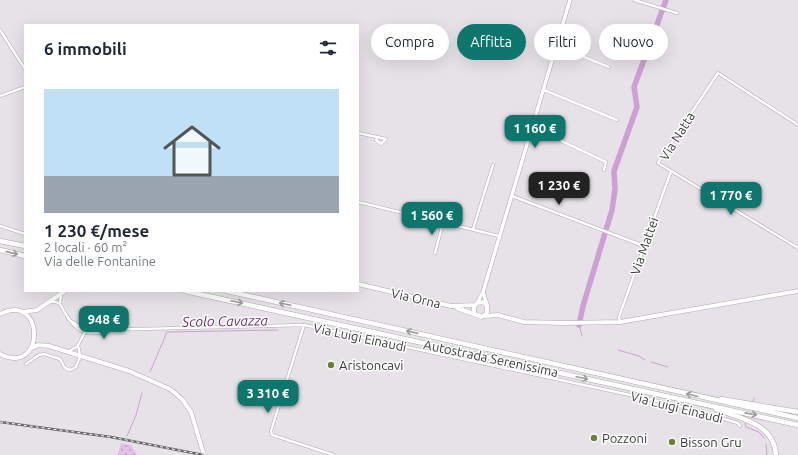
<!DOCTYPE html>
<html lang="it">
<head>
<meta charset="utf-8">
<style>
	:root { --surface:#fff; --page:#f2f2f3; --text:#1f2937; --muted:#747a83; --accent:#0f766e }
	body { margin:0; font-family:Ubuntu,sans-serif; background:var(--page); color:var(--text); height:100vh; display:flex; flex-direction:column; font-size:15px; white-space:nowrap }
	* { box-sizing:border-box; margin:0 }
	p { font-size:13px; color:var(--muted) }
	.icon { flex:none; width:22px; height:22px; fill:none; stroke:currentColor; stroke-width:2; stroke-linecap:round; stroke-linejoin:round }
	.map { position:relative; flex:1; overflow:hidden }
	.sheet { position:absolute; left:24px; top:24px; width:335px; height:268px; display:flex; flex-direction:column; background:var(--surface); border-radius:0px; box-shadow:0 4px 16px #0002 }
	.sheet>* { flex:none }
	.top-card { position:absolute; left:371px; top:24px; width:367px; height:36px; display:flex; gap:8px }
	.price { position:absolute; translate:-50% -34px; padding:0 9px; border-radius:8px; background:var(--accent); color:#fff; font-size:13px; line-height:26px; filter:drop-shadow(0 1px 2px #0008) }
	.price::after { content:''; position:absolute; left:50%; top:24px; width:12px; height:9px; margin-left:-6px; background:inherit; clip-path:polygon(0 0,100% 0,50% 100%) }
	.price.on { background:#222; color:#fff }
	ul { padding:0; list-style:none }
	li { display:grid; align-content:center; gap:8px; height:212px; padding:0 20px }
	li span { display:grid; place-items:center; height:124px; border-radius:0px; color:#555 }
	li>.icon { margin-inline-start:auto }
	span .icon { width:72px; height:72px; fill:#fffc; stroke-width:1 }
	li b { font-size:17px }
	h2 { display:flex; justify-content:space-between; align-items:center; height:48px; padding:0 20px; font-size:17px }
	.tag { padding:0 14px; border-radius:18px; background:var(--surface); box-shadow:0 4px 16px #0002; font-size:14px; line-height:36px }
	.tag.on { background:var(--accent); color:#fff }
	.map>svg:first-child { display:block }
</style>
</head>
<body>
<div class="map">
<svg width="798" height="455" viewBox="0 0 798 455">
	<defs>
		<pattern id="grass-dots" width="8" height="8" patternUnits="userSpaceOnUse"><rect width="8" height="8" fill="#e2bfe5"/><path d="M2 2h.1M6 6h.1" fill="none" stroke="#b89cbb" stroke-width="1.8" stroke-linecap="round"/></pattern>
	</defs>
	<rect width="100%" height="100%" fill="#e6e2e7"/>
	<!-- grass -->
	<path fill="url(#grass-dots)" d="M 121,443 L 131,445 L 137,455 L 118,455 Z"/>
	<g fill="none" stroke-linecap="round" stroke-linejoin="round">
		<!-- stream -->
		<path stroke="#ce9fd3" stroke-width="1" d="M 579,325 L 582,336
			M 618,350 L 639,356 L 645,360
			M 651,362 L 668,367
			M 150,372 L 167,332 L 278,330
			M 753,402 L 754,398
			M 745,423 L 746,427 L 759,432 L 764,438
			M 127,436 L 136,415 L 142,393
			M 766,444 L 767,455"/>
		<!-- river -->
		<path stroke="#ce9fd3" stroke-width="5.5" d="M 579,325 L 583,306 L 612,210 L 615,189 L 614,171 L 637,107 L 634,87 L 666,0"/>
		<!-- street casing -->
		<g stroke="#aeaaae" stroke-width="3.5">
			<path id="street" d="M 634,0 L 677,13
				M 0,30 L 25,69
				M 557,46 L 609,67
				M 544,90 L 617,120
				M 0,96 L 25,87
				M 798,125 L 718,73 L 658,163 L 798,248
				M 533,130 L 553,137 L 606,162 L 604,170
				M 358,133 L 386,139 L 381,144 L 376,140 L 377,137
				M 512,196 L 644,246
				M 358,202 L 499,236
				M 0,226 L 25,234
				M 473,229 L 493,165
				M 435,253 L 443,223
				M 61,294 L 60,304 C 73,329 80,336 108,332
				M 50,302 L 56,302 L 60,304
				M 68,319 L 82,328 L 97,330 L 304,325 L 672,404 L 738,423 L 740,426
				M 620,322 L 619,317 L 671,171
				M 304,325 L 271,431 L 272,435 L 334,455
				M 69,351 L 78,346
				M 80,355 L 78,345 L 85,332
				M 26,364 L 39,355 L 44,354 L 60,359 L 65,368 L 70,370 L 76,367 L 80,357"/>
		</g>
		<!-- secondary casing -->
		<g stroke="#aeaaae" stroke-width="4.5">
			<path id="secondary" d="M 477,303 L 483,292
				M 487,305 L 483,292 L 570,0"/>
		</g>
		<!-- primary casing -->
		<g stroke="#aeaaae" stroke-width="5">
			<path id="primary" d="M 358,284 L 451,306 L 475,305
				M 457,308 L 482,317 L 487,313 L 487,306 L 483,302 L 477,303 L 474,307 L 474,313
				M 23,312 L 37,310 L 65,291
				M 0,314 C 45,291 46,377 0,354
				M 484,316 L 498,315 L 524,322 L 564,323 L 620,322 L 798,291
				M 30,349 L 38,345 L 49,346 L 129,371 L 170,389 L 182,399 L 191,412 L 204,455"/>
		</g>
		<!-- highway casing -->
		<g stroke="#aeaaae" stroke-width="5.5">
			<path id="highway" d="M 0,241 L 25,246
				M 0,250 L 25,256
				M 185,291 L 798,425
				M 227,291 L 798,418
				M 721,399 L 798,412
				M 716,409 C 741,419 774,423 776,455"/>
		</g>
		<!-- street -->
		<use href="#street" stroke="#fff" stroke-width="2.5"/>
		<!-- secondary -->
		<use href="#secondary" stroke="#fff" stroke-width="3.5"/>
		<!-- primary -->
		<use href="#primary" stroke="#fff" stroke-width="4"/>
		<!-- highway -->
		<use href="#highway" stroke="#fff" stroke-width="4.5"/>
		<!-- rail casing -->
		<g stroke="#676668" stroke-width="2.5">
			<path id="rail" d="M 0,422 L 111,437 L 203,455"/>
		</g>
		<!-- rail -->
		<use href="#rail" stroke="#fff" stroke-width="1" stroke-dasharray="3" stroke-linecap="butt"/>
	</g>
	<!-- one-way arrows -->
	<defs><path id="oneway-shaft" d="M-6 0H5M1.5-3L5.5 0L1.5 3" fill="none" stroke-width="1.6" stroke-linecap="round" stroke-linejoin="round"/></defs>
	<g stroke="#9e9d9e">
		<use href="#oneway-shaft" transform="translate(12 253) rotate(13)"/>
		<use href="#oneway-shaft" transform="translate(237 302) rotate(12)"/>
		<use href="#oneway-shaft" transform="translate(285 304) rotate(-168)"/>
		<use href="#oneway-shaft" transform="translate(412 332) rotate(-167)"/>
		<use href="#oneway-shaft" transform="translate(582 378) rotate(12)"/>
		<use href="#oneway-shaft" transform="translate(692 395) rotate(-166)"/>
		<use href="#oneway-shaft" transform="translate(751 414) rotate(11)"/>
	</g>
	<!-- markers -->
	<g fill="#6b8031" stroke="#fff" stroke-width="1.5">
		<circle cx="331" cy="365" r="4"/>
		<circle cx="594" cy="438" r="4"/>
		<circle cx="672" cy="442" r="4"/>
	</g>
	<g text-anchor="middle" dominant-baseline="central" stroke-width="3" stroke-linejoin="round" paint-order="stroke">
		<!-- street labels -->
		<g font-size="13" fill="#3c3b3c" stroke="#fff">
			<text transform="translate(677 136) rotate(-58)">Via Natta</text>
			<text transform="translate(644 246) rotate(-71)">Via Mattei</text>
			<text transform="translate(416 298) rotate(13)">Via Orna</text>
			<text transform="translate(360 337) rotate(12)">Via Luigi Einaudi</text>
			<text transform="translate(491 358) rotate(12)">Autostrada Serenissima</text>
			<text transform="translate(677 407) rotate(14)">Via Luigi Einaudi</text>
		</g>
		<!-- poi labels -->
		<g font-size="13" fill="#3c3b3c" stroke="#fff" text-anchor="start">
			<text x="339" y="365">Aristoncavi</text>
			<text x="602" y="438">Pozzoni</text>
			<text x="680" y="442">Bisson Gru</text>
		</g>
		<!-- water labels -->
		<g font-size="14" font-style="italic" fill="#672f6d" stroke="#fff">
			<text transform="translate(225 321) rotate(-1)">Scolo Cavazza</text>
		</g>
	</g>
</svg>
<b class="price" style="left:535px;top:149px">1 160 €</b>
<b class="price on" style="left:559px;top:206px">1 230 €</b>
<b class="price" style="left:731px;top:216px">1 770 €</b>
<b class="price" style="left:432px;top:236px">1 560 €</b>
<b class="price" style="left:104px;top:340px">948 €</b>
<b class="price" style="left:268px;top:414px">3 310 €</b>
<div class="top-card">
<a class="tag">Compra</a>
<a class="tag on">Affitta</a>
<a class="tag">Filtri</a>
<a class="tag">Nuovo</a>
</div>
<section class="sheet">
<h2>6 immobili<svg class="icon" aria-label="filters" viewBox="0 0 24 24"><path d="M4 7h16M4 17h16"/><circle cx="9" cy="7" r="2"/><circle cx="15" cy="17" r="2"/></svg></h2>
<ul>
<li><span style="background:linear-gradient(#bfe0f5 70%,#9aa5b1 0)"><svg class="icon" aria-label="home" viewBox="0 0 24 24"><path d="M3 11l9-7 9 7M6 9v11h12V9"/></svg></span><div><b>1 230 €/mese</b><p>2 locali · 60 m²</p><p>Via delle Fontanine</p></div></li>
</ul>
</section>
</div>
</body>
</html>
